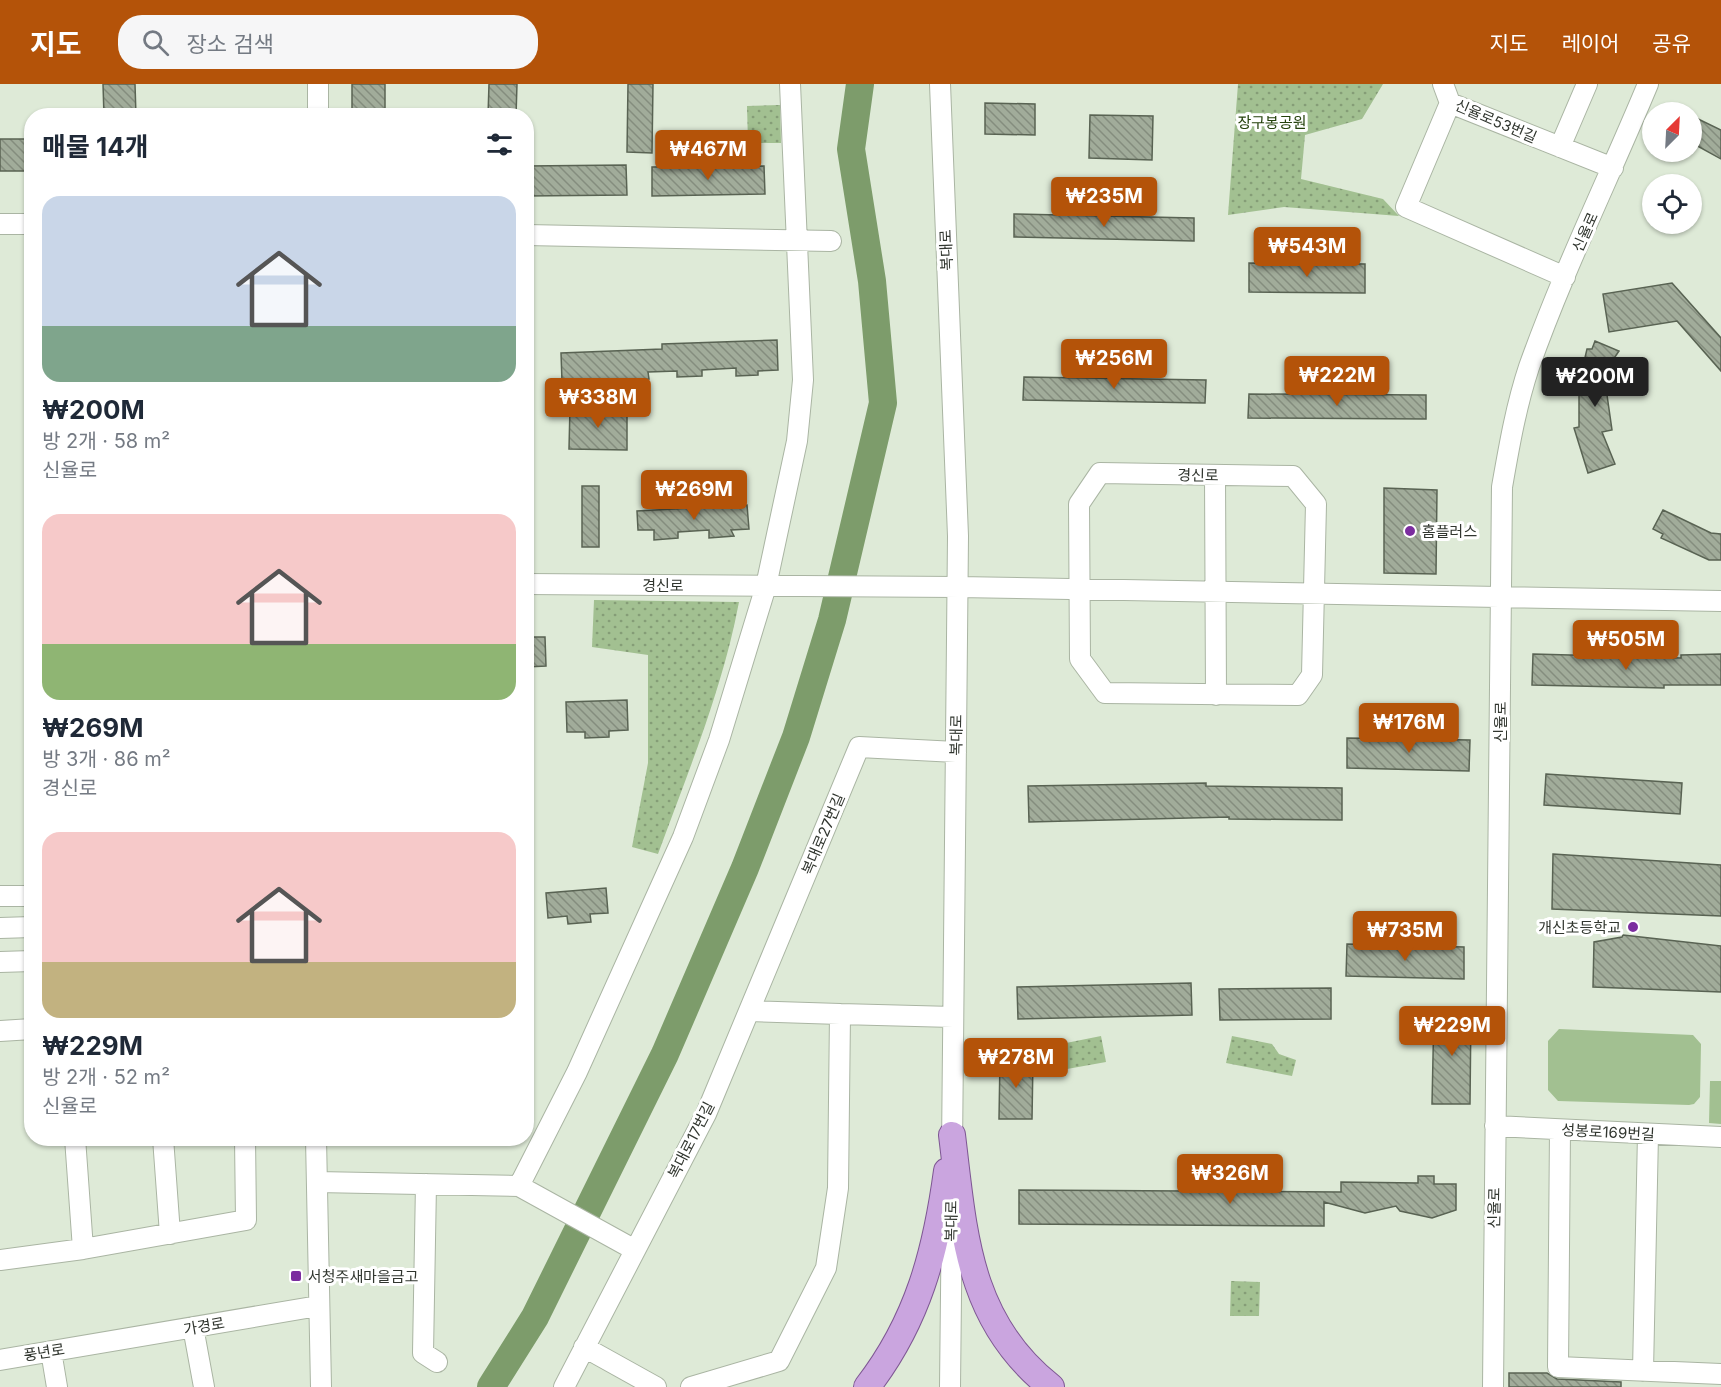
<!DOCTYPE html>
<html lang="ko">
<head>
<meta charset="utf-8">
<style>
	:root { --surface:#fff; --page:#f6f6f7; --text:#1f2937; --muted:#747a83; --accent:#b45309 }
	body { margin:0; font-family:Inter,"Noto Sans KR",sans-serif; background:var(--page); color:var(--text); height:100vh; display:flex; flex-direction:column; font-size:22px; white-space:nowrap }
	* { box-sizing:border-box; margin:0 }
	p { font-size:20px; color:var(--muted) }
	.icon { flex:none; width:33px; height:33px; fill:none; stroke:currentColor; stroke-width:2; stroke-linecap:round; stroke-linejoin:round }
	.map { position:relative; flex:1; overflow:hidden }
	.details { position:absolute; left:24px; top:24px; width:510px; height:1038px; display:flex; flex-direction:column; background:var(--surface); border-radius:24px; box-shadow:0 2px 4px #0004 }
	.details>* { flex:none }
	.needle { width:39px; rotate:24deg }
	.fabs { position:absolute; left:1642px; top:18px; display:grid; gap:12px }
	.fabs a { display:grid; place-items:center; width:60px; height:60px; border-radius:50%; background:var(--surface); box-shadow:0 2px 4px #0004; font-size:30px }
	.price { position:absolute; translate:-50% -51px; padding:0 14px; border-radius:6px; background:var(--accent); color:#fff; font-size:20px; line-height:39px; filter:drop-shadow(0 2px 3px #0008) }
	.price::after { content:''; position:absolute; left:50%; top:36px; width:18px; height:14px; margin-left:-9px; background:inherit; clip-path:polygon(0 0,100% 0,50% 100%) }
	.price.current { background:#222; color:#fff }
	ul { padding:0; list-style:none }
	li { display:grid; align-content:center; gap:12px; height:318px; padding:0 18px }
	li span { display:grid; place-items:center; height:186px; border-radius:18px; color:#555 }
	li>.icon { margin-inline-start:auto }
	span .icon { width:108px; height:108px; fill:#fffc; stroke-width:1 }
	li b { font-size:26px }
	h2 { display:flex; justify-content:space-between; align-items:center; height:72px; padding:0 18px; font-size:26px }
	header { display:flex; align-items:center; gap:36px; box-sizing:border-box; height:84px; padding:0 30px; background:var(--accent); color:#fff }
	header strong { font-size:28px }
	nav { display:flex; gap:33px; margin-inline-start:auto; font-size:21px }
	.search { width:420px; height:54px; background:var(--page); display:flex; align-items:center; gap:15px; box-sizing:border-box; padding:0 21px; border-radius:24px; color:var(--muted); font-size:22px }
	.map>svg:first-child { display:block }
</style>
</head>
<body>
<header>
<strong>지도</strong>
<div class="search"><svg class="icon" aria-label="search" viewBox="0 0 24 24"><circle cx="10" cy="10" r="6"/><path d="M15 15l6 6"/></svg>장소 검색</div>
<nav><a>지도</a><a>레이어</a><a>공유</a></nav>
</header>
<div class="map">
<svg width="1721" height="1303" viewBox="0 0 1721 1303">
	<defs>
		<pattern id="park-dots" width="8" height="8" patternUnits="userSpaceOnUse" patternTransform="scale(1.5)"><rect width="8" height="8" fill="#a2c091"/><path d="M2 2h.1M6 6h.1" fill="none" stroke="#859d77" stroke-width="1.8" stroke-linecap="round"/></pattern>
		<pattern id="building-back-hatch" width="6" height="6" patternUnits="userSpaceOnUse" patternTransform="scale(1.5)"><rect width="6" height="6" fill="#a1ac9a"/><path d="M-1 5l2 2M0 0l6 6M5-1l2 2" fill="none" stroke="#848d7e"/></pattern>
	</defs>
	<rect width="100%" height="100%" fill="#deead7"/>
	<!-- park -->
	<path fill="url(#park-dots)" d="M 1238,0 L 1383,0 L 1362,35 L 1305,51 L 1301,95 L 1383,115 L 1399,132 L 1284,123 L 1228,131 Z
		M 780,21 L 781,59 L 748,59 L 747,22 Z
		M 594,516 L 739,518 C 723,604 688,688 658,770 L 632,763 L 648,679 L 648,571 L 592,563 Z
		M 1101,952 L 1106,978 L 1056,987 L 1051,962 Z
		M 1232,952 L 1272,960 L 1279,970 L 1296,976 L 1292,992 L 1226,979 Z
		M 1231,1197 L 1260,1198 L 1259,1232 L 1230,1232 Z"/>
	<!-- pitch -->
	<path fill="#a2c091" d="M 1559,945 L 1693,951 L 1701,960 L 1700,1013 L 1694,1020 L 1689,1021 L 1558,1017 L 1548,1006 L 1548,957 Z
		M 1710,997 L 1721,997 L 1721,1040 L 1709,1039 Z"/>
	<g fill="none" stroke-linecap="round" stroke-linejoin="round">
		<!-- river -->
		<path stroke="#7d9c6b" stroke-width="28" d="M 491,1303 L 535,1233 L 665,970 L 745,784 L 796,653 L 832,536 L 883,319 L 872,197 L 851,65 L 860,0"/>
	</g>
	<!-- building -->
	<path fill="url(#building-back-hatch)" stroke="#596353" stroke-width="1.5" d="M 103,0 L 135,0 L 136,32 L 104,32 Z
		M 352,0 L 385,0 L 385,32 L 352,32 Z
		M 489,0 L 517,0 L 516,32 L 488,32 Z
		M 628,0 L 653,0 L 652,69 L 627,68 Z
		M 985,19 L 1035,20 L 1035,51 L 985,50 Z
		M 1090,31 L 1153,32 L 1152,76 L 1089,74 Z
		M 1692,32 L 1721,46 L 1721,75 L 1692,59 Z
		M 0,55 L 32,55 L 32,87 L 0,87 Z
		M 626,81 L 627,111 L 526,112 L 526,82 Z
		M 764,82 L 765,110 L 652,112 L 652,83 Z
		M 1014,130 L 1194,134 L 1194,157 L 1014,153 Z
		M 1249,179 L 1365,180 L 1365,209 L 1249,208 Z
		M 1672,199 L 1721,254 L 1721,287 L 1677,237 L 1609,248 L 1603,210 Z
		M 777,256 L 778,286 L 758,287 L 758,291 L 736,292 L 736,284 L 702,286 L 702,292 L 677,293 L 677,287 L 648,288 L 649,295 L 562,298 L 561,269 L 662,265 L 662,260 Z
		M 1595,257 L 1619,267 L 1608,283 L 1606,304 L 1612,346 L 1602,348 L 1615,380 L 1588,389 L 1574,344 L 1579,343 L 1579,299 L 1587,265 L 1592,265 Z
		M 1024,293 L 1206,296 L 1205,319 L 1023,316 Z
		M 1249,310 L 1426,311 L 1426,335 L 1248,334 Z
		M 570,323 L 627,325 L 627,366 L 569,365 Z
		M 582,402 L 599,402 L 599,463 L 582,463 Z
		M 1384,404 L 1437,406 L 1436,490 L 1384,489 Z
		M 747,421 L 749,445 L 731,446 L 734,452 L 709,454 L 709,446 L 678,448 L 678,454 L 654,456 L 654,446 L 638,446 L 637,427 Z
		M 1663,426 L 1711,449 L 1721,450 L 1721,476 L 1709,476 L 1661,454 L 1663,450 L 1653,445 Z
		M 526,553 L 545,553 L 546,582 L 526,583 Z
		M 1533,570 L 1681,574 L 1681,571 L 1721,570 L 1721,601 L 1664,601 L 1664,604 L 1532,601 Z
		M 627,616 L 628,646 L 609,647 L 609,653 L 585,654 L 585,648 L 567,648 L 566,618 Z
		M 1347,654 L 1470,656 L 1469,687 L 1347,684 Z
		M 1546,690 L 1682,699 L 1680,730 L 1544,721 Z
		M 1206,699 L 1206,702 L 1342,704 L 1342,736 L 1229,735 L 1229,733 L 1029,738 L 1028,702 Z
		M 1553,770 L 1721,781 L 1721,832 L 1552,825 Z
		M 606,804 L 608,829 L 590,830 L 591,838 L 568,840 L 567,832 L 548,834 L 546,809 Z
		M 1623,851 L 1721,862 L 1721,908 L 1593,903 L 1594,858 L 1622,853 Z
		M 1347,860 L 1464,863 L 1464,895 L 1346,892 Z
		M 1191,899 L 1192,931 L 1018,935 L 1017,903 Z
		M 1331,904 L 1331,935 L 1220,936 L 1219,905 Z
		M 1434,926 L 1471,926 L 1470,1020 L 1432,1020 Z
		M 1000,975 L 1033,976 L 1032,1035 L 999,1035 Z
		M 1418,1092 L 1434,1092 L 1434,1100 L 1456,1100 L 1456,1126 L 1432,1134 L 1400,1127 L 1396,1122 L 1365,1129 L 1324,1118 L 1324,1142 L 1019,1140 L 1019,1106 L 1341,1108 L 1341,1098 L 1418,1099 Z
		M 1509,1289 L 1547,1289 L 1557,1295 L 1621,1298 L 1621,1303 L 1509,1303 Z"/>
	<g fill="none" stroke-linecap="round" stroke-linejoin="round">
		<!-- minor casing -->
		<g stroke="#aab5a3" stroke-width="22">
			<path id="minor" d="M 318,0 L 318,32
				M 940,0 L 958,452 L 952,1065
				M 1443,0 L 1450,19 L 1613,84
				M 1450,19 L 1406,123 L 1565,193
				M 1560,63 L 1587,0
				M 0,140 L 32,140
				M 526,151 L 831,157
				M 1100,389 L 1293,392 L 1316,420 L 1312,591 L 1298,611 L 1105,609 L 1080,575 L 1079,420 Z
				M 1215,391 L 1216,611
				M 526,500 L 958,503 L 1721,517
				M 0,812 L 32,812
				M 0,844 L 32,843
				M 0,878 L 32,877
				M 840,930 L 953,933
				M 0,947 L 32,945
				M 1495,1042 L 1721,1053
				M 1560,1046 L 1558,1283 L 1721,1290
				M 75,1054 L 83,1165
				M 163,1054 L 170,1150
				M 316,1054 L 321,1303
				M 317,1098 L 519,1102 L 635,1166
				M 426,1100 L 423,1269 L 437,1278
				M 519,1102 L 577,988 L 683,753 L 719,656 L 766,502 L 797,357 L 803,296 L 790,0
				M 0,1176 L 83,1165 L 246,1136 L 245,1054
				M 193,1243 L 204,1303
				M 584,1263 L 656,1303
				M 51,1267 L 57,1303
				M 0,1276 L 318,1222
				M 1643,1287 L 1648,1050
				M 564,1303 L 706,1030 L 859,663 L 956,668
				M 691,1303 L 779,1277 L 826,1184 L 838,1104 L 840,930 L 749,927
				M 950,1303 L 952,1118
				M 1493,1303 L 1502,403 C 1509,363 1516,322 1529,283 C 1563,187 1609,94 1648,0"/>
		</g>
		<!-- major casing -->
		<g stroke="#7e5793" stroke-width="28">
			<path id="major" d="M 952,1051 C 964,1148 967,1237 1051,1303
				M 867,1303 C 918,1237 936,1168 947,1087"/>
		</g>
		<!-- minor -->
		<use href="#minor" stroke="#fff" stroke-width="20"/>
		<!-- major -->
		<use href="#major" stroke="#caa5df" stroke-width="26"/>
	</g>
	<!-- markers -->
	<g fill="#7b2d9f" stroke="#fff" stroke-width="2">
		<circle cx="1410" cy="447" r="6"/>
		<circle cx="1633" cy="843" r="6"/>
		<rect x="290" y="1186" width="12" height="12" rx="3"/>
	</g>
	<g text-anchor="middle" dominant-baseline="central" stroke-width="6" stroke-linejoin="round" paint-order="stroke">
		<!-- street labels -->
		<g font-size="15" fill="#31362f" stroke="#fff">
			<text transform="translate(1496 37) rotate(23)">신율로53번길</text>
			<text transform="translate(1585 148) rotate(-66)">신율로</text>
			<text transform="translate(946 166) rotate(-92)">복대로</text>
			<text transform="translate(1198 391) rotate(1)">경신로</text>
			<text x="663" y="501">경신로</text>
			<text transform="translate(1500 638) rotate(-90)">신율로</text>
			<text transform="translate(956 651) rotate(-89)">복대로</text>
			<text transform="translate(823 750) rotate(-67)">복대로27번길</text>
			<text transform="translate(1608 1048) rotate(3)">성봉로169번길</text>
			<text transform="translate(691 1056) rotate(-63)">복대로17번길</text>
			<text transform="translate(1494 1124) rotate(-89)">신율로</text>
			<text transform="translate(951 1137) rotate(-89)">복대로</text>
			<text transform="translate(204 1242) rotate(-10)">가경로</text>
			<text transform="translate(44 1268) rotate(-9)">풍년로</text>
		</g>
		<!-- park labels -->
		<g font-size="15" fill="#24410b" stroke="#fff">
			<text x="1272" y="38">장구봉공원</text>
		</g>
		<!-- poi labels -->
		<g font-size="15" fill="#31362f" stroke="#fff" text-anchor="start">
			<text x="1422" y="447">홈플러스</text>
			<text x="1621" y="843" text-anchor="end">개신초등학교</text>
			<text x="308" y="1192">서청주새마을금고</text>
		</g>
	</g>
</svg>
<div class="fabs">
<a><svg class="needle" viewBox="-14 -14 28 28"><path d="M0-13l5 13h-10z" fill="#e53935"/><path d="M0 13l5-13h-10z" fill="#747a83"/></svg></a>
<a><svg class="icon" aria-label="locate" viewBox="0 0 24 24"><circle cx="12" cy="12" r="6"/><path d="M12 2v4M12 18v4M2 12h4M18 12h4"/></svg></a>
</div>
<b class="price" style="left:708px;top:97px">₩467M</b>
<b class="price" style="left:1104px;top:144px">₩235M</b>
<b class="price" style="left:1307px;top:194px">₩543M</b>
<b class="price" style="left:1114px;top:306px">₩256M</b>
<b class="price" style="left:1337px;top:323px">₩222M</b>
<b class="price current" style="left:1595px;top:324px">₩200M</b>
<b class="price" style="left:598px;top:345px">₩338M</b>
<b class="price" style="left:694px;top:437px">₩269M</b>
<b class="price" style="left:1626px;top:587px">₩505M</b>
<b class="price" style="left:1409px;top:670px">₩176M</b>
<b class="price" style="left:1405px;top:878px">₩735M</b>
<b class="price" style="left:1452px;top:973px">₩229M</b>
<b class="price" style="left:1016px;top:1005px">₩278M</b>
<b class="price" style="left:1230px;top:1121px">₩326M</b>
<section class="details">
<h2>매물 14개<svg class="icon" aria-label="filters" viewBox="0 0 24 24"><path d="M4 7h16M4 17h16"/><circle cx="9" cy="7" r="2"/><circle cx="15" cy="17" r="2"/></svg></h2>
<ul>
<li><span style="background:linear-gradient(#c9d6e8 70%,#7fa58c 0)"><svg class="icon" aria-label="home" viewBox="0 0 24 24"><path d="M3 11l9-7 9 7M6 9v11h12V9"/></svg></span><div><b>₩200M</b><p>방 2개 · 58 m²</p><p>신율로</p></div></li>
<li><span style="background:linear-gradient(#f6c9c9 70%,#8fb573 0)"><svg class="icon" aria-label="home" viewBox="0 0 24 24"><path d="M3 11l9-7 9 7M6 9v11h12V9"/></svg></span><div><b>₩269M</b><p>방 3개 · 86 m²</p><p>경신로</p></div></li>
<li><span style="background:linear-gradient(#f6c9c9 70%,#c2b280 0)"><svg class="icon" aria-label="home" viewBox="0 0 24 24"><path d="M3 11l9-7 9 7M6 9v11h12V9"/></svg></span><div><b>₩229M</b><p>방 2개 · 52 m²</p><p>신율로</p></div></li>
</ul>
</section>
</div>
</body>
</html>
